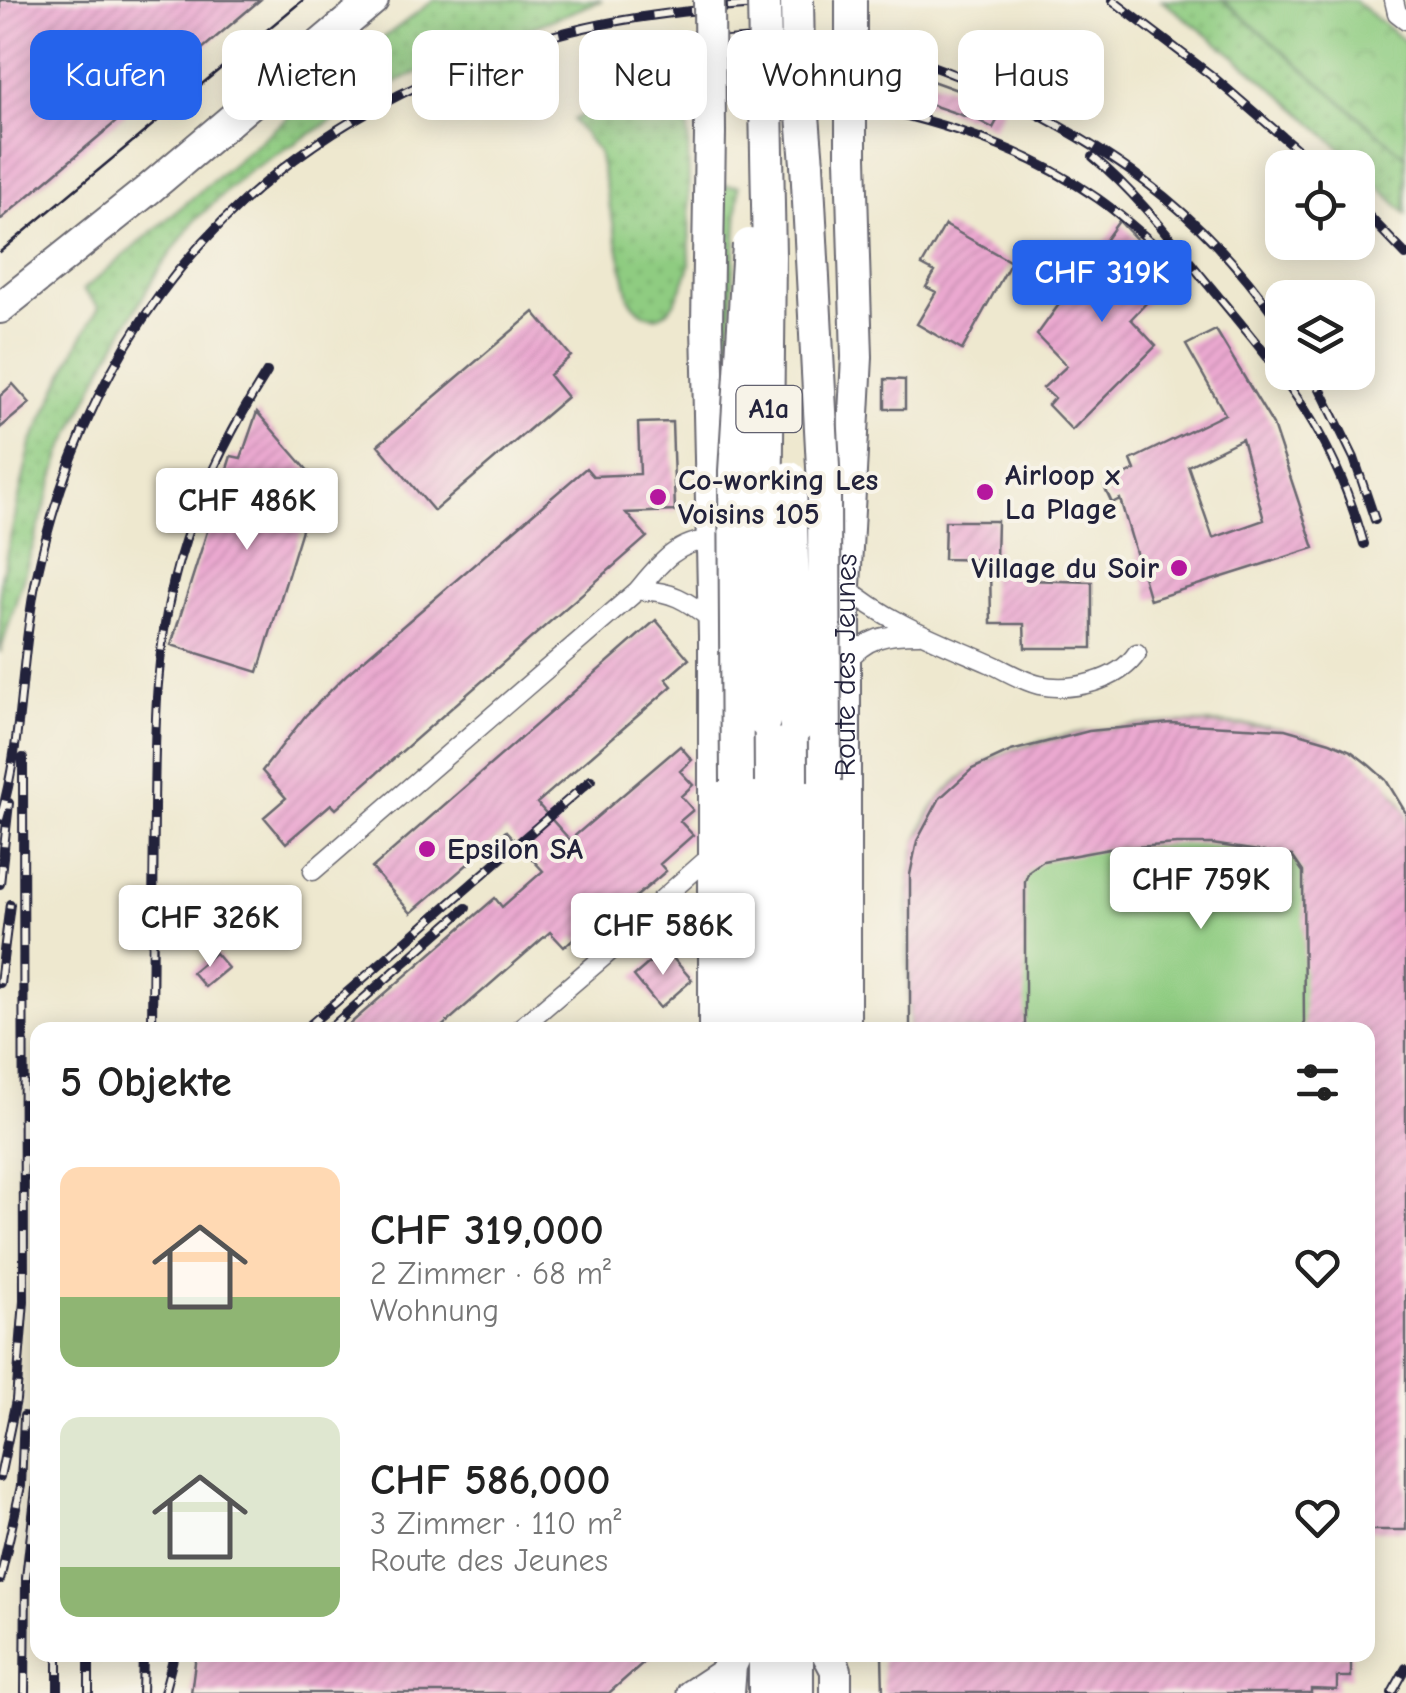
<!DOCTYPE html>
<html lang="de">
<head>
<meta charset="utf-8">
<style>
	:root { --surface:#fff; --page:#f6f6f6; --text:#222; --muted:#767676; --accent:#2563eb }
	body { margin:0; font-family:"Comic Neue",sans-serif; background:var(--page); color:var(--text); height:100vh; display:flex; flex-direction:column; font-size:38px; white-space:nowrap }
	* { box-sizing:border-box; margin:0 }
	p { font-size:32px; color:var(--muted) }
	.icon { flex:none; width:55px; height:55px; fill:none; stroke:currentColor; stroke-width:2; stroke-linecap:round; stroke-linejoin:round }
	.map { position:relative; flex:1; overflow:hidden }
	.drawer { position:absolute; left:30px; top:1022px; width:1345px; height:640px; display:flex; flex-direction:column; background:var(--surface); border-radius:20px; box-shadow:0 5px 25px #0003 }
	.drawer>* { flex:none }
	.guide { position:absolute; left:30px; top:30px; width:1348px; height:90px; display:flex; gap:20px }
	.fabs { position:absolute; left:1265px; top:150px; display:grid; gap:20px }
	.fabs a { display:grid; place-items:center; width:110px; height:110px; border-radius:20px; background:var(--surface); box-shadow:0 5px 25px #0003; font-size:50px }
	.price { position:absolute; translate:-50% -85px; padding:0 22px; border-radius:10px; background:#fff; color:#222; font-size:32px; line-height:65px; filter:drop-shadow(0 2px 5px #0008) }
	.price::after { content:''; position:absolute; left:50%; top:60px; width:30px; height:22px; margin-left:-15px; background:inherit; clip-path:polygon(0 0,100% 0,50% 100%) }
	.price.current { background:var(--accent); color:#fff }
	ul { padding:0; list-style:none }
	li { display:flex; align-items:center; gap:30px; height:250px; padding:0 30px }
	li span { display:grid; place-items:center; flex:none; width:280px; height:200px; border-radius:20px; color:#555 }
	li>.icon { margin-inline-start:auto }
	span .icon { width:120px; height:120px; fill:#fffc; stroke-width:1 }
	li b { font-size:42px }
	h2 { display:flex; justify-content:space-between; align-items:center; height:120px; padding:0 30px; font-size:42px }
	.pill { padding:0 35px; border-radius:20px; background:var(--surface); box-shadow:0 5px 25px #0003; font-size:35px; line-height:90px }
	.pill.current { background:var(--accent); color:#fff }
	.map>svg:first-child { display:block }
</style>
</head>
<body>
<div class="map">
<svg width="1406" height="1693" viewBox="0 0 1406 1693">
	<defs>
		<pattern id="grass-dots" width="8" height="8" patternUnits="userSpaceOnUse" patternTransform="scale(2.5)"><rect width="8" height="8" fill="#8fcc81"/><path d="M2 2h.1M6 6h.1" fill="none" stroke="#7baf70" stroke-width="1.8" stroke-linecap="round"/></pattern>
		<pattern id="park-crowns" width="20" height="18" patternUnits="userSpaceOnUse" patternTransform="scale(2.5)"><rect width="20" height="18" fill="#8fcc81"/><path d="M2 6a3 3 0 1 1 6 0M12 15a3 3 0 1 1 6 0" fill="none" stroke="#7baf70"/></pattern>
		<pattern id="building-hatch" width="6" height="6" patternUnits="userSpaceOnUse" patternTransform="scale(2.5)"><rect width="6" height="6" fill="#eba9d0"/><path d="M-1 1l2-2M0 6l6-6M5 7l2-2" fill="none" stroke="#c991b4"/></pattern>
	</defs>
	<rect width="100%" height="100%" fill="#f7f3e8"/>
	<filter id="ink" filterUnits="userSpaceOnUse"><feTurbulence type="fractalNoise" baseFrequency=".01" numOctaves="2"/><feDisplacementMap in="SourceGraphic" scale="20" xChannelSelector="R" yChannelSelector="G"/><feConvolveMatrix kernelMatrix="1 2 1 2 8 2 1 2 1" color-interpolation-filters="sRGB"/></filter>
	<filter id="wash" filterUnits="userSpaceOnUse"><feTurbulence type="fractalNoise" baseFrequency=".0048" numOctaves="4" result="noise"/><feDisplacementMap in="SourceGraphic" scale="40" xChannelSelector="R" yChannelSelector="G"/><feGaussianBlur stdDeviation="2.25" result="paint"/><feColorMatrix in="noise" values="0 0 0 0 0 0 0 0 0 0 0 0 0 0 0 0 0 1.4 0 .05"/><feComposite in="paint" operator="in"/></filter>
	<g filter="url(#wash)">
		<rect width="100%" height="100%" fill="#eee8cf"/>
		<!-- grass -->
		<path fill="url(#grass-dots)" stroke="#58775e" stroke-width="2.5" d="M 434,0 L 602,0 L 401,79 L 246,173 L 194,221 L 156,274 L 108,357 L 62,452 L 0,653 L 0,584 L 31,444 L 78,344 L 99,307 L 83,290 L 374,45 Z
			M 1161,0 L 1223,0 L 1406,157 L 1406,214 C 1332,135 1248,64 1161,0 Z
			M 687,65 L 690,265 C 680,297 661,343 629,298 L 598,152 L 573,120 L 650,80 Z
			M 724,185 L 739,186 L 725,417 L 724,417 Z"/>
		<!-- park -->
		<path fill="url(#park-crowns)" stroke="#58775e" stroke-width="2.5" d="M 1223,0 L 1354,0 L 1406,42 L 1406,157 Z"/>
		<!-- pitch -->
		<path fill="#8fcc81" stroke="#58775e" stroke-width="2.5" d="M 1170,723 C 1258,723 1362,724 1406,813 L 1383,1370 L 1368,1384 L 1368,1030 L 910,1030 C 909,973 902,911 914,855 C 937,741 1076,730 1170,723 Z"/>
		<g id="blocks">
			<!-- building -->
			<path fill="url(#building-hatch)" fill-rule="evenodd" d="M 0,0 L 260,0 L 0,220 Z
				M 921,77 L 982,99 L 1003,109 L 993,128 L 968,115 L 967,117 L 914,99 Z
				M 1119,221 L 1172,276 L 1131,319 L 1156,346 L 1072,430 L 1048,405 L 1054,398 L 1043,388 L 1067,366 L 1037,335 Z
				M 945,225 L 1011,262 L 962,350 L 917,324 L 936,292 L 926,287 L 935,272 L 922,265 Z
				M 534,312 L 571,356 L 549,375 L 567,397 L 434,511 L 378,445 Z
				M 1216,330 L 1273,425 L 1314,548 L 1150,600 L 1120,499 L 1112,503 L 1104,486 L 1135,470 L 1131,460 L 1225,414 L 1186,345 ZM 1242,439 L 1264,520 L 1213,538 L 1188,466 Z
				M 885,379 L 905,380 L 905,409 L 885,409 Z
				M 13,384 L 30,403 L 0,428 L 0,396 Z
				M 257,412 L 317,481 L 258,672 L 171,645 L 231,456 L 241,458 Z
				M 672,422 L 675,511 L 626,513 L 647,537 L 336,809 L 331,804 L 286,843 L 264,817 L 286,798 L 262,771 L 306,715 L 346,675 L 586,468 L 593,476 L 640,474 L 638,423 Z
				M 945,521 L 997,521 L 996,560 L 944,559 Z
				M 990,564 L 1025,564 L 1026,580 L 1092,582 L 1092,648 L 1025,648 L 1024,624 L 991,624 Z
				M 656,620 L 689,659 L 666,679 L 672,686 L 537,803 L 570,840 L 680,746 L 692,760 L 680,771 L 693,785 L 681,796 L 693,810 L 680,821 L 693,835 L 660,864 L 666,871 L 581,944 L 575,937 L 564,947 L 550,932 L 438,1030 L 343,1030 L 495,898 L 502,907 L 543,871 L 506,831 L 411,913 L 372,868 Z
				M 1170,723 L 1285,729 L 1330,742 L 1351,751 L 1369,765 L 1386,780 L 1406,813 L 1406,1530 L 1368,1530 L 1368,1030 L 1304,1030 L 1303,872 L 1292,856 L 1212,844 L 1177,844 L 1109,849 L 1043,861 L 1029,871 L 1025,881 L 1025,1030 L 910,1030 L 910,875 L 917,841 L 940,798 L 972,769 L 1011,751 L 1089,731 Z
				M 665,949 L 692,980 L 660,1008 L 634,976 Z
				M 215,953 L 228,968 L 205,987 L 192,972 Z
				M 196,1655 L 652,1655 L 609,1693 L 191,1693 Z
				M 882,1655 L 1351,1655 L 1351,1677 L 1337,1677 L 1337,1690 L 1311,1689 L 1311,1693 L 883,1693 Z"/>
		</g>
	</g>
	<g filter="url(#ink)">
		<use href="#blocks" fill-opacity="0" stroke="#69676f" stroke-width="2.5"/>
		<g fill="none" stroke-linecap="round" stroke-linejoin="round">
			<!-- minor casing -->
			<g stroke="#69676f" stroke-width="21">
				<path id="minor" d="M 1394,0 L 1397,13 L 1406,20
					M 845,586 C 885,621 941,642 989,663 C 1005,670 1022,681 1039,685 C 1071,692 1119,681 1137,653
					M 637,591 C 670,589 688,601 713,621
					M 845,663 C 867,637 886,634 919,634
					M 313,871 L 637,591 C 658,566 676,541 711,540
					M 641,925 C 674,918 693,925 714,951
					M 518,1030 L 641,925 L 661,900 L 713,854"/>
			</g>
			<!-- secondary casing -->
			<g stroke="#69676f" stroke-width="29">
				<path id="secondary" d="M 690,1693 L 731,1666"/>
			</g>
			<!-- primary casing -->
			<g stroke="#69676f" stroke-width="34">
				<g id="primary">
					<path d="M 710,132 L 707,325 L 714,636 L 714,1030"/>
					<path d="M 0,308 L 149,189 L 373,0"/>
					<path id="s1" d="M 845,1030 L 845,586 L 857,357 L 851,158"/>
					<path d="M 828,1655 L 836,1670 L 836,1693"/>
					<path d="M 729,1693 L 731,1666 L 736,1655"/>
				</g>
			</g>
			<!-- motorway casing -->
			<g stroke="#69676f" stroke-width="36">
				<path id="motorway" d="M 798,55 L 807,164
					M 764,721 L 764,1030
					M 796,728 L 796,1030
					M 825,781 L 825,1030
					M 736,1030 L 737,782
					M 797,1655 L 797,1693
					M 765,1693 L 765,1655"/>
			</g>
			<!-- minor -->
			<use href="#minor" stroke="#fff" stroke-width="18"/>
			<!-- secondary -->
			<use href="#secondary" stroke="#fff" stroke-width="25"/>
			<!-- primary -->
			<use href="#primary" stroke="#fff" stroke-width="30"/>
			<!-- motorway -->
			<use href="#motorway" stroke="#fff" stroke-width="32"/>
			<!-- tram -->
			<path stroke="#22223b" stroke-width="2.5" d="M 0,252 L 303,0"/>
			<!-- rail casing -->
			<g stroke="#22223b" stroke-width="10">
				<path id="rail" d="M 1112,0 L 1212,76 L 1319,168
					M 505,51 C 593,19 681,10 774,4
					M 644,54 C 701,42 759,35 817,40 C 889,46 955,72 1018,104 C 1130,161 1210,222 1282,326
					M 834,99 C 928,118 1017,143 1097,198 C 1129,220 1156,247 1185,272
					M 1093,157 C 1135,192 1168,235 1202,277 C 1278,369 1331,426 1364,544
					M 1358,205 L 1406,255
					M 1312,372 L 1354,458 L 1375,520
					M 0,819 C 23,741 20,659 36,580 C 82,365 200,195 399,95 C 430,79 464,68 497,55
					M 0,884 L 9,803
					M 0,983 L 10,904
					M 152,1030 C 152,956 153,882 154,808 C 155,731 155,656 174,580 C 192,505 226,437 267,372
					M 304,1030 L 591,780
					M 328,1030 L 466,908
					M 0,1477 L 16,1400 L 24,1301 L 23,758
					M 0,1580 L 21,1486 L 24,1416
					M 58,1655 L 58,1693
					M 25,1693 L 26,1578 L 38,1471
					M 89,1693 L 89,1655
					M 142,1693 L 143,1655
					M 164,1693 L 174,1655
					M 1392,1693 L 1406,1668"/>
			</g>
			<!-- rail -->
			<use href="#rail" stroke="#f7f3e8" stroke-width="6" stroke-dasharray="19" stroke-linecap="butt"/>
			<!-- primary-bridge casing -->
			<g stroke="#69676f" stroke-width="34" stroke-linecap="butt">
				<path id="primary-bridge" d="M 709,0 L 710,132
					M 851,0 L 851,158"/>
			</g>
			<!-- motorway-bridge casing -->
			<g stroke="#69676f" stroke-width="36" stroke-linecap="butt">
				<path id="motorway-bridge" d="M 797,0 L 798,55
					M 807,164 L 824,486 L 825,781
					M 790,478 L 796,728
					M 764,721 L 769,256 L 764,0
					M 737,782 L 735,471 L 749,245"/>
			</g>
			<!-- primary-bridge -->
			<use href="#primary-bridge" stroke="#fff" stroke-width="30"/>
			<!-- motorway-bridge -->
			<use href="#motorway-bridge" stroke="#fff" stroke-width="32"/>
		</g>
	</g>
	<!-- markers -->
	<g fill="#b5179e" stroke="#f7f3e8" stroke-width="4">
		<circle cx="985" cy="492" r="10"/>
		<circle cx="658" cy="497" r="10"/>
		<circle cx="1179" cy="568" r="10"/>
		<circle cx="427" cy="849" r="10"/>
	</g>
	<g text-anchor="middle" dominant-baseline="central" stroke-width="8" stroke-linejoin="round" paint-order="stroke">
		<!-- shield labels -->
		<rect fill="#f7f3e8" stroke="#62616f" stroke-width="2.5" x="736.5" y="386" width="65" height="46" rx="8"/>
		<g font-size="28" font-weight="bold" fill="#22223b">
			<text x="769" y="409">A1a</text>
		</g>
		<!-- poi labels -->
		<g font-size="30" font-weight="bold" fill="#22223b" stroke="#f7f3e8" text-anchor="start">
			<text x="1005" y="475">Airloop x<tspan x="1005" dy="34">La Plage</tspan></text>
			<text x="678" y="480">Co-working Les<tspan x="678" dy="34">Voisins 105</tspan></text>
			<text x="1159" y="568" text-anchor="end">Village du Soir</text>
			<text x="447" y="849">Epsilon SA</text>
		</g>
		<!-- street labels -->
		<g font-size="30" fill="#22223b" stroke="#f7f3e8">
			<text stroke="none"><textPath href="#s1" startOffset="365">Route des Jeunes</textPath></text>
		</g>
	</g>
</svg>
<div class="fabs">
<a><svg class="icon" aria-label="locate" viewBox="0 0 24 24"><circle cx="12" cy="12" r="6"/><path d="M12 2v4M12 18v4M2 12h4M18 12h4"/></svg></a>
<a><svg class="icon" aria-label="layers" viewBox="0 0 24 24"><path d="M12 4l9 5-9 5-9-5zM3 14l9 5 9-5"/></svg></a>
</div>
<b class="price current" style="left:1102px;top:325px">CHF 319K</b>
<b class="price" style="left:247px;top:553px">CHF 486K</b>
<b class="price" style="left:1201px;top:932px">CHF 759K</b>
<b class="price" style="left:210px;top:970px">CHF 326K</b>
<b class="price" style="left:663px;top:978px">CHF 586K</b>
<div class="guide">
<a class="pill current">Kaufen</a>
<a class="pill">Mieten</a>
<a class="pill">Filter</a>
<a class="pill">Neu</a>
<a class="pill">Wohnung</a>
<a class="pill">Haus</a>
</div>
<section class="drawer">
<h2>5 Objekte<svg class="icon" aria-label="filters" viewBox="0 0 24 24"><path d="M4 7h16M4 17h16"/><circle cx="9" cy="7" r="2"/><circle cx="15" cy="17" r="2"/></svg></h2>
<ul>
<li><span style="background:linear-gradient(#ffd9b3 65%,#8fb573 0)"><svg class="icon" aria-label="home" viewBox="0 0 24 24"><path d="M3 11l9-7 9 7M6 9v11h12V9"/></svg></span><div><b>CHF 319,000</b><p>2 Zimmer · 68 m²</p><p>Wohnung</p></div><svg class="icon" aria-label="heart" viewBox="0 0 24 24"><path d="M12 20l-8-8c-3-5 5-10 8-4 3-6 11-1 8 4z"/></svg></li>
<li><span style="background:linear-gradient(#dfe7d0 75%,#8fb573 0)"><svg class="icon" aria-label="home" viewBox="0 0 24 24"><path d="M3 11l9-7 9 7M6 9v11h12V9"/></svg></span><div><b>CHF 586,000</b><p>3 Zimmer · 110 m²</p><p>Route des Jeunes</p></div><svg class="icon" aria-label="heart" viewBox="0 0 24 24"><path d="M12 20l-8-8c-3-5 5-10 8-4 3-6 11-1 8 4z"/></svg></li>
</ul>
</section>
</div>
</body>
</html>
